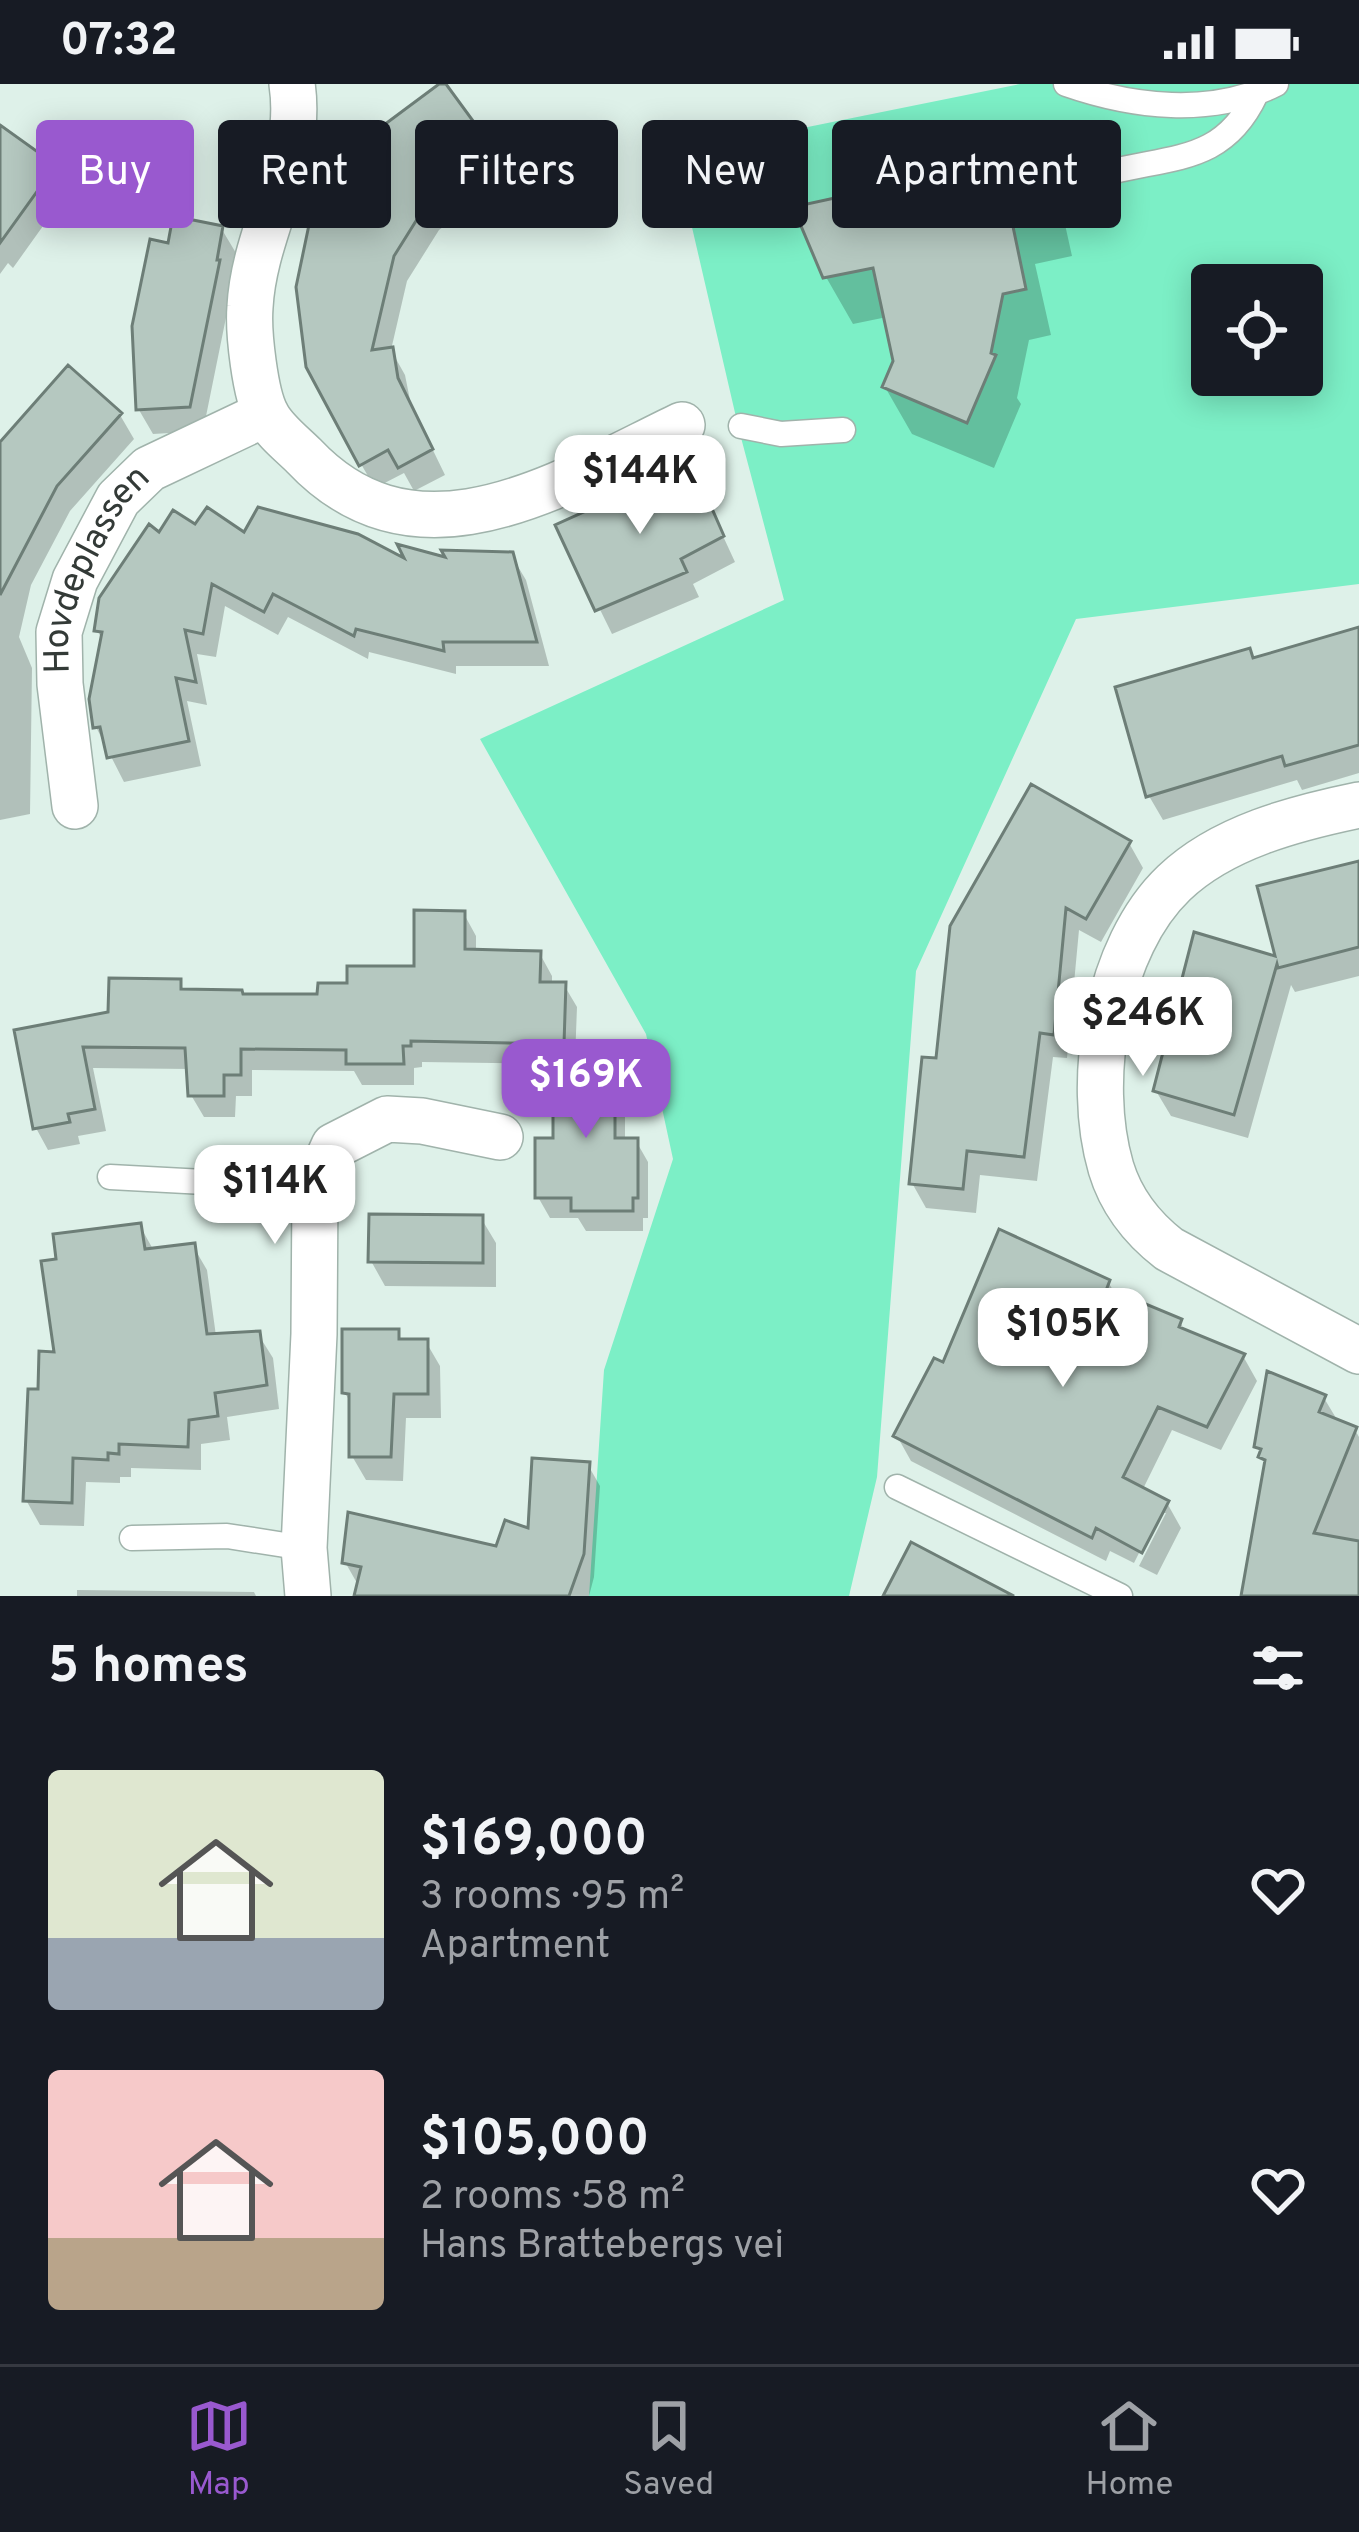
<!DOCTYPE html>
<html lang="en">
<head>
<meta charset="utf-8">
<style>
	:root { --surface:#171b24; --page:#20242c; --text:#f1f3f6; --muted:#9ea1a6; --line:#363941; --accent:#9959cf }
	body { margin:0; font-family:Overpass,sans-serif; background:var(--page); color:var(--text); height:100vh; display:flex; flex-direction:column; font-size:45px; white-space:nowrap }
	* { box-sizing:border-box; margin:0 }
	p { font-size:39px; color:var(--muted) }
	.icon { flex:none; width:66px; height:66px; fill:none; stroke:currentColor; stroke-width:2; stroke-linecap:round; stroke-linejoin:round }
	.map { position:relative; height:1512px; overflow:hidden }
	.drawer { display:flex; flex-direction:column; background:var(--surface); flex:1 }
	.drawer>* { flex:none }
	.hud { position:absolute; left:36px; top:36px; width:1287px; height:108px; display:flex; gap:24px }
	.fabs { position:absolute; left:1191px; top:180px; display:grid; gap:24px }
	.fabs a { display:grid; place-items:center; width:132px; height:132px; border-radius:12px; background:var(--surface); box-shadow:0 6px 30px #0003; font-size:60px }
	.price { position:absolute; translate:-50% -102px; padding:0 27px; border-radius:24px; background:#fff; color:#222; font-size:39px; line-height:78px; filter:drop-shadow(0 3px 6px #0008) }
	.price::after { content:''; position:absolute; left:50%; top:72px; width:36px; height:27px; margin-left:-18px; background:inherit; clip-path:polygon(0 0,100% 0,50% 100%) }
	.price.selected { background:var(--accent); color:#fff }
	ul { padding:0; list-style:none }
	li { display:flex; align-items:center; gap:36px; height:300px; padding:0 48px }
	li span { display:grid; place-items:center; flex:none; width:336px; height:240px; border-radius:12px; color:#555 }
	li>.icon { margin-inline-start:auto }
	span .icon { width:144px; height:144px; fill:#fffc; stroke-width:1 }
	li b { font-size:51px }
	h2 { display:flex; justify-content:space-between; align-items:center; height:144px; padding:0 48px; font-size:51px }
	.tag { padding:0 42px; border-radius:12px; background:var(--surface); box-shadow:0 6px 30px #0003; font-size:42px; line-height:108px }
	.tag.selected { background:var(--accent); color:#fff }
	.status { display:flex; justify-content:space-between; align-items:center; height:84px; padding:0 60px; background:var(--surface); direction:ltr }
	.status svg { height:33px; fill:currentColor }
	.dock { display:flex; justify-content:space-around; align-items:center; height:168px; border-top:3px solid var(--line); background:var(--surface); font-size:33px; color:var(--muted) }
	.dock a { display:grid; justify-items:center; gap:6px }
	.dock .selected { color:var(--accent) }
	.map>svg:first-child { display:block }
</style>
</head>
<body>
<div class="status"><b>07:32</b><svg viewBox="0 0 49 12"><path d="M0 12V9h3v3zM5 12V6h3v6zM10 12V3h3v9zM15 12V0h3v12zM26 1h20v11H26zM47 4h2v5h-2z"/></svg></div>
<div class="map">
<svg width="1359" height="1512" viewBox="0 0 1359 1512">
	<rect width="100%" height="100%" fill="#def1e9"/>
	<!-- green -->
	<path fill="#7cefc6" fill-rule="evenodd" d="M 1020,0 L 1359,0 L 1359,500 L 1076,535 L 916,887 L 877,1393 L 849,1512 L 589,1512 L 604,1286 L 673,1075 L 646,950 L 480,655 L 784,516 L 739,346 L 675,70 ZM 1212,201 L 1302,201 L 1302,291 L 1212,291 Z"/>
	<!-- shadow -->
	<path fill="#0003" d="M 485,57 L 499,82 L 455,119 L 461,129 L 439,146 L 407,197 L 391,266 L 405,291 L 411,321 L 445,391 L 414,407 L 404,389 L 375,404 L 361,380 L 299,206 Z
		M 0,58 L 54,83 L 68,107 L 13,184 L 8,179 L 0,190 Z
		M 994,67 L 1005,87 L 1035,80 L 1062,127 L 1072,172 L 1035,180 L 1051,251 L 1029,256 L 1017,314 L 1021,320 L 994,384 L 912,350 L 885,303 L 896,277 L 887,233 L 853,240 L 826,193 L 893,105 Z
		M 221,144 L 236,169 L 232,204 L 203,347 L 153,350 L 139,326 L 170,162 Z
		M 120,331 L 134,355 L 70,427 L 31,501 L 19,553 L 32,584 L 30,730 L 0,736 L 0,362 Z
		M 691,383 L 735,478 L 693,500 L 699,513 L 612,550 L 559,442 Z
		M 196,444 L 411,481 L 511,471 L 526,496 L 549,582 L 456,582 L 456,590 L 369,568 L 368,575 L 288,533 L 278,551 L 225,522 L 216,573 L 197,570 L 207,621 L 187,617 L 201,682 L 124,698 L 96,643 L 103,557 L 97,546 L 160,452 Z
		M 1359,546 L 1359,689 L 1302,706 L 1297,696 L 1163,736 L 1149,712 L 1254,577 Z
		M 1129,759 L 1143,784 L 1101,858 L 1079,846 L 1067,974 L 1053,973 L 1037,1097 L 980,1091 L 976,1129 L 926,1124 L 912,1099 L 939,978 L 953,843 Z
		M 1359,778 L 1359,892 L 1295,908 L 1291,901 L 1248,1054 L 1171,1032 L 1156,1007 L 1279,876 Z
		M 464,830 L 476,852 L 476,868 L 540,870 L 552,892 L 552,901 L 564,901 L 577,923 L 575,976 L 614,977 L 625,997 L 625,1057 L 636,1057 L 648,1078 L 648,1134 L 643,1134 L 643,1147 L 586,1147 L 578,1134 L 550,1134 L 538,1113 L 556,1057 L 556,980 L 422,978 L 422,983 L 414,984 L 414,1001 L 362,1001 L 354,987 L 252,986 L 252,1012 L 236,1012 L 235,1033 L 204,1033 L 191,1011 L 190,985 L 93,984 L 106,1047 L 78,1052 L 80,1060 L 48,1066 L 36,1044 L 17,949 L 111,931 L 179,898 L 185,908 L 320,914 L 417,885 Z
		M 481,1134 L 496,1159 L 496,1203 L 385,1202 L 371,1177 Z
		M 140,1142 L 154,1167 L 193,1162 L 207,1186 L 216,1252 L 258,1250 L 273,1274 L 279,1325 L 227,1333 L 230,1356 L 201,1360 L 201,1386 L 131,1384 L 131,1393 L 120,1393 L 120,1399 L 86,1398 L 84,1442 L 40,1441 L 26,1416 L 58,1271 Z
		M 1108,1198 L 1116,1211 L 1180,1238 L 1187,1250 L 1243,1272 L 1257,1297 L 1221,1366 L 1172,1346 L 1142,1407 L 1167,1419 L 1181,1444 L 1157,1491 L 1139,1482 L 1166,1429 L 1159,1429 L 1134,1479 L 1110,1467 L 1106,1477 L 911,1377 L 897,1352 L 944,1283 Z
		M 397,1248 L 402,1258 L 426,1258 L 440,1282 L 441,1334 L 406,1334 L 403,1397 L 366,1396 L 352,1372 L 352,1321 L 345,1309 Z
		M 1324,1314 L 1339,1339 L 1355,1346 L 1359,1353 L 1359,1512 L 1244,1512 L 1267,1383 L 1257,1362 Z
		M 588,1381 L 600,1402 L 594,1493 L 589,1512 L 359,1512 L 357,1499 L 345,1478 L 498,1465 L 531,1448 Z
		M 77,1506 L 254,1508 L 256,1512 L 77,1512 Z"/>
	<!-- building -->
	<path fill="#b5c8c0" stroke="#6d7e77" stroke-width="3" d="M 439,0 L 446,0 L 487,56 L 443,94 L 450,103 L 426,121 L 394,172 L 372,266 L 393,263 L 398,294 L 433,365 L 398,384 L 388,366 L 359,382 L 306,283 L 296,203 L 310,136 L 361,58 Z
		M 0,41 L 56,81 L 0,159 Z
		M 996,64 L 1000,85 L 1036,77 L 1047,125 L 1011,133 L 1026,205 L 1003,210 L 991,269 L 996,271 L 967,339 L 882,303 L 893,277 L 873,184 L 823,194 L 793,123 L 890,102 L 887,87 Z
		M 173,132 L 223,142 L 217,176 L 220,176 L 190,323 L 136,326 L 132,242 L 150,155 L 168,159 Z
		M 68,281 L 122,329 L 57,402 L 0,511 L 0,358 Z
		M 692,379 L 724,452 L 681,475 L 687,488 L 595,527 L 555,441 Z
		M 207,423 L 244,448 L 258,423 L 358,450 L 404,474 L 397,460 L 445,473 L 441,466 L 513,468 L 537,558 L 443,558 L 444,567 L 356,545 L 354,552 L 273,510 L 264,528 L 212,500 L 203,550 L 185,546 L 196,598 L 176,594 L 189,657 L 107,674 L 100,643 L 93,644 L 89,615 L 102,548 L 94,547 L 99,514 L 149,440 L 159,448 L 173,426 L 195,440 Z
		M 1359,543 L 1359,661 L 1285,682 L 1282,672 L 1146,713 L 1115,603 L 1250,564 L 1253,574 Z
		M 1031,700 L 1131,757 L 1086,835 L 1066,824 L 1054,951 L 1040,949 L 1024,1073 L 967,1067 L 963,1105 L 909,1100 L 922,973 L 936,974 L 950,842 Z
		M 1359,777 L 1359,863 L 1278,884 L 1277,880 L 1234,1031 L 1153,1007 L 1194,848 L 1275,872 L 1257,802 Z
		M 414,826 L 465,827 L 465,865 L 541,867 L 540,898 L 566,898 L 564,960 L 411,957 L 411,962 L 403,962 L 404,980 L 346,980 L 346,966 L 241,965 L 241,991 L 224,991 L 224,1012 L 188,1012 L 185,964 L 83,963 L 95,1025 L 68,1030 L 70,1038 L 33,1045 L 14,946 L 108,928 L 109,894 L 181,895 L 181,905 L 242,906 L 243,910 L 317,910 L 318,899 L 347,899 L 347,882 L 414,882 Z
		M 553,973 L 615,974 L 615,1054 L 638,1054 L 638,1114 L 633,1114 L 633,1127 L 571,1127 L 571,1114 L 535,1114 L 535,1054 L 553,1054 Z
		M 369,1130 L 483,1131 L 483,1179 L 368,1178 Z
		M 141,1139 L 145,1165 L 195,1159 L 207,1250 L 260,1247 L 267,1301 L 215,1309 L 218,1332 L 189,1336 L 188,1363 L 119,1360 L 119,1370 L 108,1369 L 108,1376 L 73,1374 L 72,1419 L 23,1417 L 28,1305 L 38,1305 L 39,1267 L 54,1268 L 41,1177 L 56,1175 L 53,1150 Z
		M 999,1145 L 1110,1196 L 1107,1204 L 1182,1235 L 1179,1243 L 1245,1270 L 1207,1343 L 1158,1323 L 1123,1393 L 1169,1417 L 1142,1469 L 1096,1444 L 1092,1454 L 893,1352 L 934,1274 L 943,1278 Z
		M 342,1245 L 399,1245 L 399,1255 L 428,1255 L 428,1310 L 394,1310 L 391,1373 L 349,1373 L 349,1310 L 342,1309 Z
		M 1267,1287 L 1326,1311 L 1319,1328 L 1357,1343 L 1314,1449 L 1359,1457 L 1359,1512 L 1241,1512 L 1265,1376 L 1258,1373 L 1261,1365 L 1254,1363 Z
		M 532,1374 L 590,1378 L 584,1470 L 569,1512 L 354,1512 L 361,1483 L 342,1479 L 348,1428 L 496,1462 L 505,1436 L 528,1444 Z
		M 911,1458 L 1014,1512 L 883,1512 Z"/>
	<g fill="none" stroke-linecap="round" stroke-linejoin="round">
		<!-- service casing -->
		<g stroke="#a0b3ab" stroke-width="27">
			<path id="service" d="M 1066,0 C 1132,23 1211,33 1276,0
				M 1114,87 C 1178,72 1225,76 1256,10
				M 741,342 L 781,350 L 843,346
				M 110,1093 L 315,1104
				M 897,1403 L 1120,1512
				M 132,1454 L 227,1452 L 304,1464"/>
		</g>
		<!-- minor casing -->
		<g stroke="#a0b3ab" stroke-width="48">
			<g id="minor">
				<path d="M 292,0 C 304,79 254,146 250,223 C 248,248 255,311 267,332 C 275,347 292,360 304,372 C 418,493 563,398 682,341"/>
				<path d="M 1359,721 C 1296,734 1222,753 1174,799 C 1107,863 1085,996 1111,1084 C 1121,1117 1142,1144 1169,1165 L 1359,1267"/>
				<path id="s1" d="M 75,722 L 60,600 L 59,548 L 75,496 L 118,415 L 149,385 L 265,330"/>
				<path d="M 308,1512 L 304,1464 L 314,1250 L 315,1104 L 334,1062 L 387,1035 L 422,1037 L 500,1053"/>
			</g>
		</g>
		<!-- service -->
		<use href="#service" stroke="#fff" stroke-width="24"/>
		<!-- minor -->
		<use href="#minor" stroke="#fff" stroke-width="45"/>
	</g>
	<g text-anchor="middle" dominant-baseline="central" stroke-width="9" stroke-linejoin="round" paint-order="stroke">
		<!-- street labels -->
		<g font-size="36" fill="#333a37" stroke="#ebfff6">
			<text stroke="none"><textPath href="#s1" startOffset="246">Hovdeplassen</textPath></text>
		</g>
	</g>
</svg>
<div class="fabs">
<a><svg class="icon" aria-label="locate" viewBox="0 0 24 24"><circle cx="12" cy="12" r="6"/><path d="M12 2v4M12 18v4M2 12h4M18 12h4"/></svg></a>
</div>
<b class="price" style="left:640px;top:453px">$144K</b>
<b class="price" style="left:1143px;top:995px">$246K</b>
<b class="price selected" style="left:586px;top:1057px">$169K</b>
<b class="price" style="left:275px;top:1163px">$114K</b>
<b class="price" style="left:1063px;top:1306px">$105K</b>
<div class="hud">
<a class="tag selected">Buy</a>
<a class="tag">Rent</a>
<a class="tag">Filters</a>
<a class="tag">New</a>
<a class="tag">Apartment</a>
</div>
</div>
<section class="drawer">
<h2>5 homes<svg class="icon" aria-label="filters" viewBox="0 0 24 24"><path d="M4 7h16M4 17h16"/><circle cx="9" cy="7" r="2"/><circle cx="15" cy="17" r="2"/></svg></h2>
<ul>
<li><span style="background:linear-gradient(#dfe7d0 70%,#9aa5b1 0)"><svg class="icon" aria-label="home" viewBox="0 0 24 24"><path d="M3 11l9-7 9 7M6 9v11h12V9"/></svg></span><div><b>$169,000</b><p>3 rooms · 95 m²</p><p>Apartment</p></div><svg class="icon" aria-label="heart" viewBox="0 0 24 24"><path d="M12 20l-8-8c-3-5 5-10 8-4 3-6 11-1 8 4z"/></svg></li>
<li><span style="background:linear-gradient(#f6c9c9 70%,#b9a48a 0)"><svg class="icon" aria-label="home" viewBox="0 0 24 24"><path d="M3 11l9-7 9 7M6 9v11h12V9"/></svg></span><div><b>$105,000</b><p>2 rooms · 58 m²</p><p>Hans Brattebergs vei</p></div><svg class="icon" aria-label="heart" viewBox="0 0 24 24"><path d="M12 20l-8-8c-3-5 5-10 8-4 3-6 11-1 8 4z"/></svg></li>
</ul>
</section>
<nav class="dock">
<a class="selected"><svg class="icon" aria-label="map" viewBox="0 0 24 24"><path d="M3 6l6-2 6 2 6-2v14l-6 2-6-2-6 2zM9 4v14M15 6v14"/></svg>Map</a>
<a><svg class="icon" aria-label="saved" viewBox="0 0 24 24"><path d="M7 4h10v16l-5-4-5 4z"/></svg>Saved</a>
<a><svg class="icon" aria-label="home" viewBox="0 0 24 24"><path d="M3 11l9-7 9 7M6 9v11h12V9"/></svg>Home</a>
</nav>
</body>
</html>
